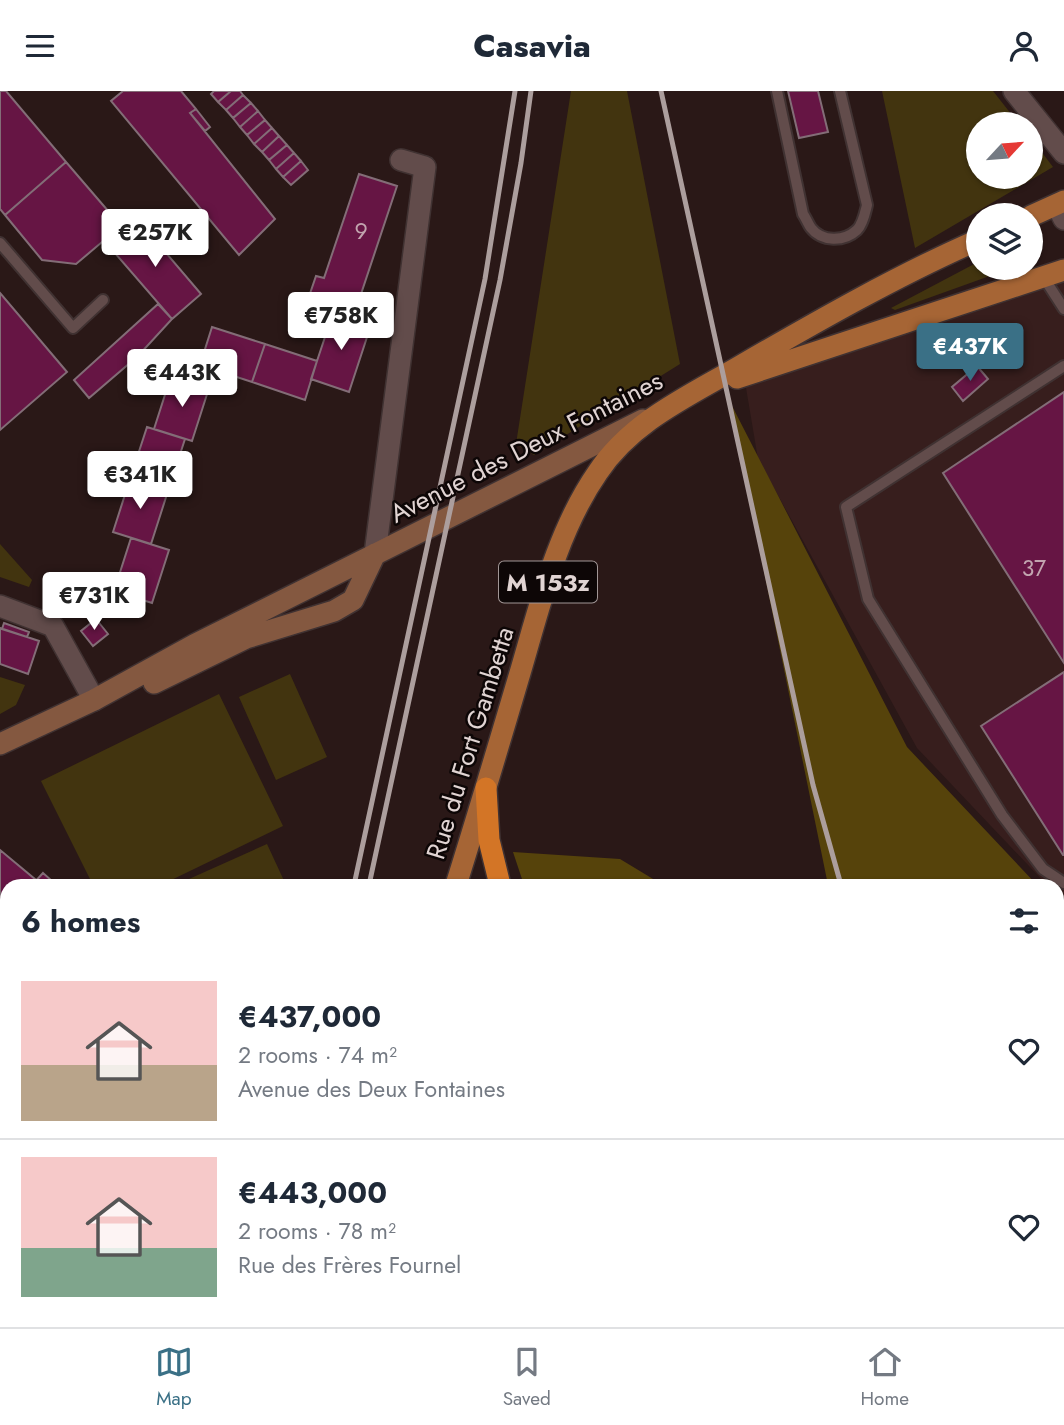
<!DOCTYPE html>
<html lang="en">
<head>
<meta charset="utf-8">
<style>
	:root { --surface:#fff; --page:#f6f6f7; --text:#1f2937; --muted:#747a83; --line:#e0e1e3; --accent:#3a7086 }
	body { margin:0; font-family:Jost,sans-serif; background:var(--page); color:var(--text); height:100vh; display:flex; flex-direction:column; font-size:26px; white-space:nowrap }
	* { box-sizing:border-box; margin:0 }
	p { font-size:23px; color:var(--muted) }
	.icon { flex:none; width:38px; height:38px; fill:none; stroke:currentColor; stroke-width:2; stroke-linecap:round; stroke-linejoin:round }
	.map { position:relative; flex:1; overflow:hidden }
	.side { position:absolute; left:0px; top:788px; width:1064px; height:450px; display:flex; flex-direction:column; background:var(--surface); border-radius:21px 21px 0 0; box-shadow:0 2px 5px #0004 }
	.side>* { flex:none }
	.needle { width:46px; rotate:64deg }
	.buttons { position:absolute; left:966px; top:21px; display:grid; gap:14px }
	.buttons a { display:grid; place-items:center; width:77px; height:77px; border-radius:50%; background:var(--surface); box-shadow:0 2px 5px #0004; font-size:35px }
	.price { position:absolute; translate:-50% -60px; padding:0 16px; border-radius:7px; background:#fff; color:#222; font-size:23px; line-height:46px; filter:drop-shadow(0 2px 4px #0008) }
	.price::after { content:''; position:absolute; left:50%; top:42px; width:21px; height:16px; margin-left:-10px; background:inherit; clip-path:polygon(0 0,100% 0,50% 100%) }
	.price.active { background:var(--accent); color:#fff }
	ul { padding:0; list-style:none }
	li { display:flex; align-items:center; gap:21px; height:175px; padding:0 21px }
	li+li { border-top:2px solid var(--line) }
	li span { display:grid; place-items:center; flex:none; width:196px; height:140px; border-radius:0px; color:#555 }
	li>.icon { margin-inline-start:auto }
	span .icon { width:84px; height:84px; fill:#fffc; stroke-width:1 }
	li b { font-size:30px }
	h2 { display:flex; justify-content:space-between; align-items:center; height:84px; padding:0 21px; font-size:30px }
	header { display:flex; justify-content:space-between; align-items:center; height:91px; padding:0 21px; background:var(--surface); font-size:32px; font-weight:800 }
	.menu { display:flex; justify-content:space-around; align-items:center; height:98px; border-top:2px solid var(--line); background:var(--surface); font-size:19px; color:var(--muted) }
	.menu a { display:grid; justify-items:center; gap:4px }
	.menu .active { color:var(--accent) }
	.map>svg:first-child { display:block }
</style>
</head>
<body>
<header><svg class="icon" aria-label="menu" viewBox="0 0 24 24"><path d="M4 6h16M4 12h16M4 18h16"/></svg>Casavia<svg class="icon" aria-label="person" viewBox="0 0 24 24"><circle cx="12" cy="8" r="4"/><path d="M4 21q1-7 8-7t8 7"/></svg></header>
<div class="map">
<svg width="1064" height="1236" viewBox="0 0 1064 1236">
	<rect width="100%" height="100%" fill="#2a1817"/>
	<!-- built -->
	<path fill="#371e1d" d="M 1064,179 L 1064,812 L 1057,805 L 1057,794 L 1047,794 L 917,657 L 758,368 L 744,285 Z"/>
	<!-- green -->
	<path fill="#42340f" d="M 571,0 L 627,0 L 680,273 L 534,364 L 516,353 Z
		M 882,0 L 993,0 L 1019,33 L 978,33 L 978,86 L 1031,86 L 1031,47 L 1053,76 L 915,157 Z
		M 978,171 L 978,177 L 1012,177 L 895,219 L 891,217 Z
		M 0,453 L 32,489 L 29,496 L 0,486 Z
		M 290,583 L 327,666 L 276,689 L 239,606 Z
		M 0,586 L 25,594 L 16,614 L 0,623 Z
		M 219,603 L 283,735 L 161,794 L 93,794 L 41,690 Z
		M 267,753 L 286,794 L 192,794 L 189,788 Z
		M 342,1230 L 493,1230 L 493,1236 L 340,1236 Z
		M 746,1230 L 868,1230 L 876,1236 L 742,1236 Z"/>
	<!-- forest -->
	<path fill="#56430b" d="M 729,309 L 907,656 L 1037,794 L 828,794 Z
		M 513,761 L 620,768 L 663,794 L 524,794 Z
		M 1057,815 L 1064,823 L 1064,1194 L 1057,1196 Z"/>
	<!-- building -->
	<path fill="#661544" stroke="#836d77" stroke-width="2" d="M 0,0 L 6,0 L 66,71 L 5,124 L 0,118 Z
		M 123,0 L 181,0 L 196,18 L 190,22 L 275,128 L 239,164 L 111,10 Z
		M 214,0 L 231,0 L 218,11 L 211,3 Z
		M 231,0 L 240,0 L 243,4 L 226,19 L 218,11 Z
		M 788,0 L 818,0 L 828,41 L 799,47 Z
		M 243,4 L 251,12 L 233,27 L 226,19 Z
		M 251,12 L 258,20 L 240,36 L 233,27 Z
		M 196,18 L 210,36 L 205,40 L 190,22 Z
		M 258,20 L 265,29 L 247,44 L 240,36 Z
		M 265,29 L 272,37 L 254,53 L 247,44 Z
		M 272,37 L 279,45 L 262,61 L 254,53 Z
		M 279,45 L 287,54 L 269,69 L 262,61 Z
		M 287,54 L 294,62 L 276,78 L 269,69 Z
		M 294,62 L 301,70 L 283,86 L 276,78 Z
		M 301,70 L 308,79 L 291,94 L 283,86 Z
		M 66,71 L 121,135 L 76,173 L 42,169 L 5,124 Z
		M 359,83 L 397,95 L 353,227 L 333,221 L 329,234 L 302,226 L 316,185 L 324,187 Z
		M 138,129 L 201,203 L 172,228 L 108,154 Z
		M 0,202 L 67,281 L 0,339 Z
		M 158,213 L 172,228 L 138,265 L 89,307 L 74,289 Z
		M 333,222 L 371,234 L 349,301 L 311,288 Z
		M 212,236 L 265,253 L 252,291 L 200,274 Z
		M 265,253 L 317,270 L 305,309 L 252,291 Z
		M 977,275 L 988,288 L 963,310 L 952,296 Z
		M 171,285 L 209,297 L 192,350 L 154,338 Z
		M 1064,301 L 1064,572 L 943,382 Z
		M 147,336 L 185,348 L 168,400 L 130,388 Z
		M 130,388 L 168,400 L 151,453 L 113,441 Z
		M 131,447 L 169,459 L 152,512 L 114,500 Z
		M 96,528 L 108,543 L 93,555 L 81,540 Z
		M 4,532 L 29,541 L 27,546 L 2,538 Z
		M 0,537 L 39,550 L 28,583 L 0,573 Z
		M 1064,581 L 1064,764 L 1063,764 L 981,635 Z
		M 0,759 L 36,789 L 32,794 L 7,794 L 7,823 L 3,829 L 0,825 Z
		M 43,782 L 51,789 L 47,794 L 32,794 Z
		M 0,915 L 7,918 L 7,956 L 0,953 Z
		M 2,1165 L 7,1167 L 7,1205 L 0,1203 Z
		M 89,1230 L 143,1230 L 142,1236 L 99,1236 L 88,1233 Z
		M 143,1230 L 195,1230 L 199,1231 L 198,1236 L 142,1236 Z"/>
	<g fill="none" stroke-linecap="round" stroke-linejoin="round">
		<!-- lane casing -->
		<g stroke="#403232" stroke-width="14">
			<path id="lane" d="M 777,0 L 803,123 C 806,127 808,133 811,137 C 822,151 844,151 857,139 C 863,133 865,122 867,114 L 840,0
				M 0,152 L 73,237 L 103,209
				M 1044,187 L 1064,218
				M 1064,275 L 846,416 L 868,508 L 1002,724 L 1043,778 L 1064,792"/>
		</g>
		<!-- street casing -->
		<g stroke="#403232" stroke-width="24">
			<path id="street" d="M 1014,0 L 1064,62
				M 1057,114 L 1064,128
				M 375,463 L 425,76 L 401,69
				M 0,515 L 53,535 L 94,609
				M 0,891 L 7,893
				M 0,1142 L 7,1145"/>
		</g>
		<!-- secondary casing -->
		<g stroke="#403232" stroke-width="24">
			<path id="secondary" d="M 154,592 L 246,547 L 334,520 L 353,509 L 375,463
				M 0,653 L 94,609 L 194,554 L 643,329"/>
		</g>
		<!-- primary casing -->
		<g stroke="#403232" stroke-width="24">
			<path id="primary" d="M 1031,125 L 1064,110
				M 737,287 L 1064,179
				M 456,794 C 478,724 499,653 520,582 C 540,514 557,440 598,381 C 632,330 689,305 740,275 C 816,231 898,184 978,149
				M 319,1236 L 320,1230"/>
		</g>
		<!-- highway casing -->
		<g stroke="#403232" stroke-width="24">
			<path id="highway" d="M 486,697 L 489,749 L 500,794
				M 909,1230 L 929,1236
				M 728,1236 L 731,1230
				M 991,1236 L 1024,1230
				M 1040,1236 L 1064,1230"/>
		</g>
		<!-- lane -->
		<use href="#lane" stroke="#624c4b" stroke-width="10"/>
		<!-- street -->
		<use href="#street" stroke="#624c4b" stroke-width="21"/>
		<!-- secondary -->
		<use href="#secondary" stroke="#845840" stroke-width="21"/>
		<!-- primary -->
		<use href="#primary" stroke="#a66535" stroke-width="21"/>
		<!-- highway -->
		<use href="#highway" stroke="#d37526" stroke-width="21"/>
		<!-- rail -->
		<path stroke="#ac9e9d" stroke-width="5" d="M 661,0 L 813,694 L 841,794
			M 354,794 L 485,188 L 515,0
			M 369,794 L 500,189 L 521,72 L 531,0
			M 1053,1230 L 1057,1236
			M 257,1236 L 259,1230
			M 273,1236 L 275,1230"/>
	</g>
	<g text-anchor="middle" dominant-baseline="central" stroke-width="5" stroke-linejoin="round" paint-order="stroke">
		<!-- number labels -->
		<g font-size="23" fill="#c2a4af">
			<text x="361" y="140">9</text>
			<text x="1034" y="477">37</text>
		</g>
		<!-- shield labels -->
		<rect fill="#0d0606" stroke="#a19696" stroke-width="2" x="499" y="470.5" width="98" height="41" rx="5"/>
		<g font-size="24" font-weight="bold" fill="#e1d4d3">
			<text x="548" y="491">M 153z</text>
		</g>
		<!-- street labels -->
		<g font-size="26" fill="#e1d4d3" stroke="#0d0606">
			<text transform="translate(526 356) rotate(-27)">Avenue des Deux Fontaines</text>
			<text transform="translate(470 652) rotate(-73)">Rue du Fort Gambetta</text>
		</g>
	</g>
</svg>
<div class="buttons">
<a><svg class="needle" viewBox="-14 -14 28 28"><path d="M0-13l5 13h-10z" fill="#e53935"/><path d="M0 13l5-13h-10z" fill="#747a83"/></svg></a>
<a><svg class="icon" aria-label="layers" viewBox="0 0 24 24"><path d="M12 4l9 5-9 5-9-5zM3 14l9 5 9-5"/></svg></a>
</div>
<b class="price" style="left:155px;top:178px">€257K</b>
<b class="price" style="left:341px;top:261px">€758K</b>
<b class="price active" style="left:970px;top:292px">€437K</b>
<b class="price" style="left:182px;top:318px">€443K</b>
<b class="price" style="left:140px;top:420px">€341K</b>
<b class="price" style="left:94px;top:541px">€731K</b>
<section class="side">
<h2>6 homes<svg class="icon" aria-label="filters" viewBox="0 0 24 24"><path d="M4 7h16M4 17h16"/><circle cx="9" cy="7" r="2"/><circle cx="15" cy="17" r="2"/></svg></h2>
<ul>
<li><span style="background:linear-gradient(#f6c9c9 60%,#b9a48a 0)"><svg class="icon" aria-label="home" viewBox="0 0 24 24"><path d="M3 11l9-7 9 7M6 9v11h12V9"/></svg></span><div><b>€437,000</b><p>2 rooms · 74 m²</p><p>Avenue des Deux Fontaines</p></div><svg class="icon" aria-label="heart" viewBox="0 0 24 24"><path d="M12 20l-8-8c-3-5 5-10 8-4 3-6 11-1 8 4z"/></svg></li>
<li><span style="background:linear-gradient(#f6c9c9 65%,#7fa58c 0)"><svg class="icon" aria-label="home" viewBox="0 0 24 24"><path d="M3 11l9-7 9 7M6 9v11h12V9"/></svg></span><div><b>€443,000</b><p>2 rooms · 78 m²</p><p>Rue des Frères Fournel</p></div><svg class="icon" aria-label="heart" viewBox="0 0 24 24"><path d="M12 20l-8-8c-3-5 5-10 8-4 3-6 11-1 8 4z"/></svg></li>
</ul>
</section>
</div>
<nav class="menu">
<a class="active"><svg class="icon" aria-label="map" viewBox="0 0 24 24"><path d="M3 6l6-2 6 2 6-2v14l-6 2-6-2-6 2zM9 4v14M15 6v14"/></svg>Map</a>
<a><svg class="icon" aria-label="saved" viewBox="0 0 24 24"><path d="M7 4h10v16l-5-4-5 4z"/></svg>Saved</a>
<a><svg class="icon" aria-label="home" viewBox="0 0 24 24"><path d="M3 11l9-7 9 7M6 9v11h12V9"/></svg>Home</a>
</nav>
</body>
</html>
